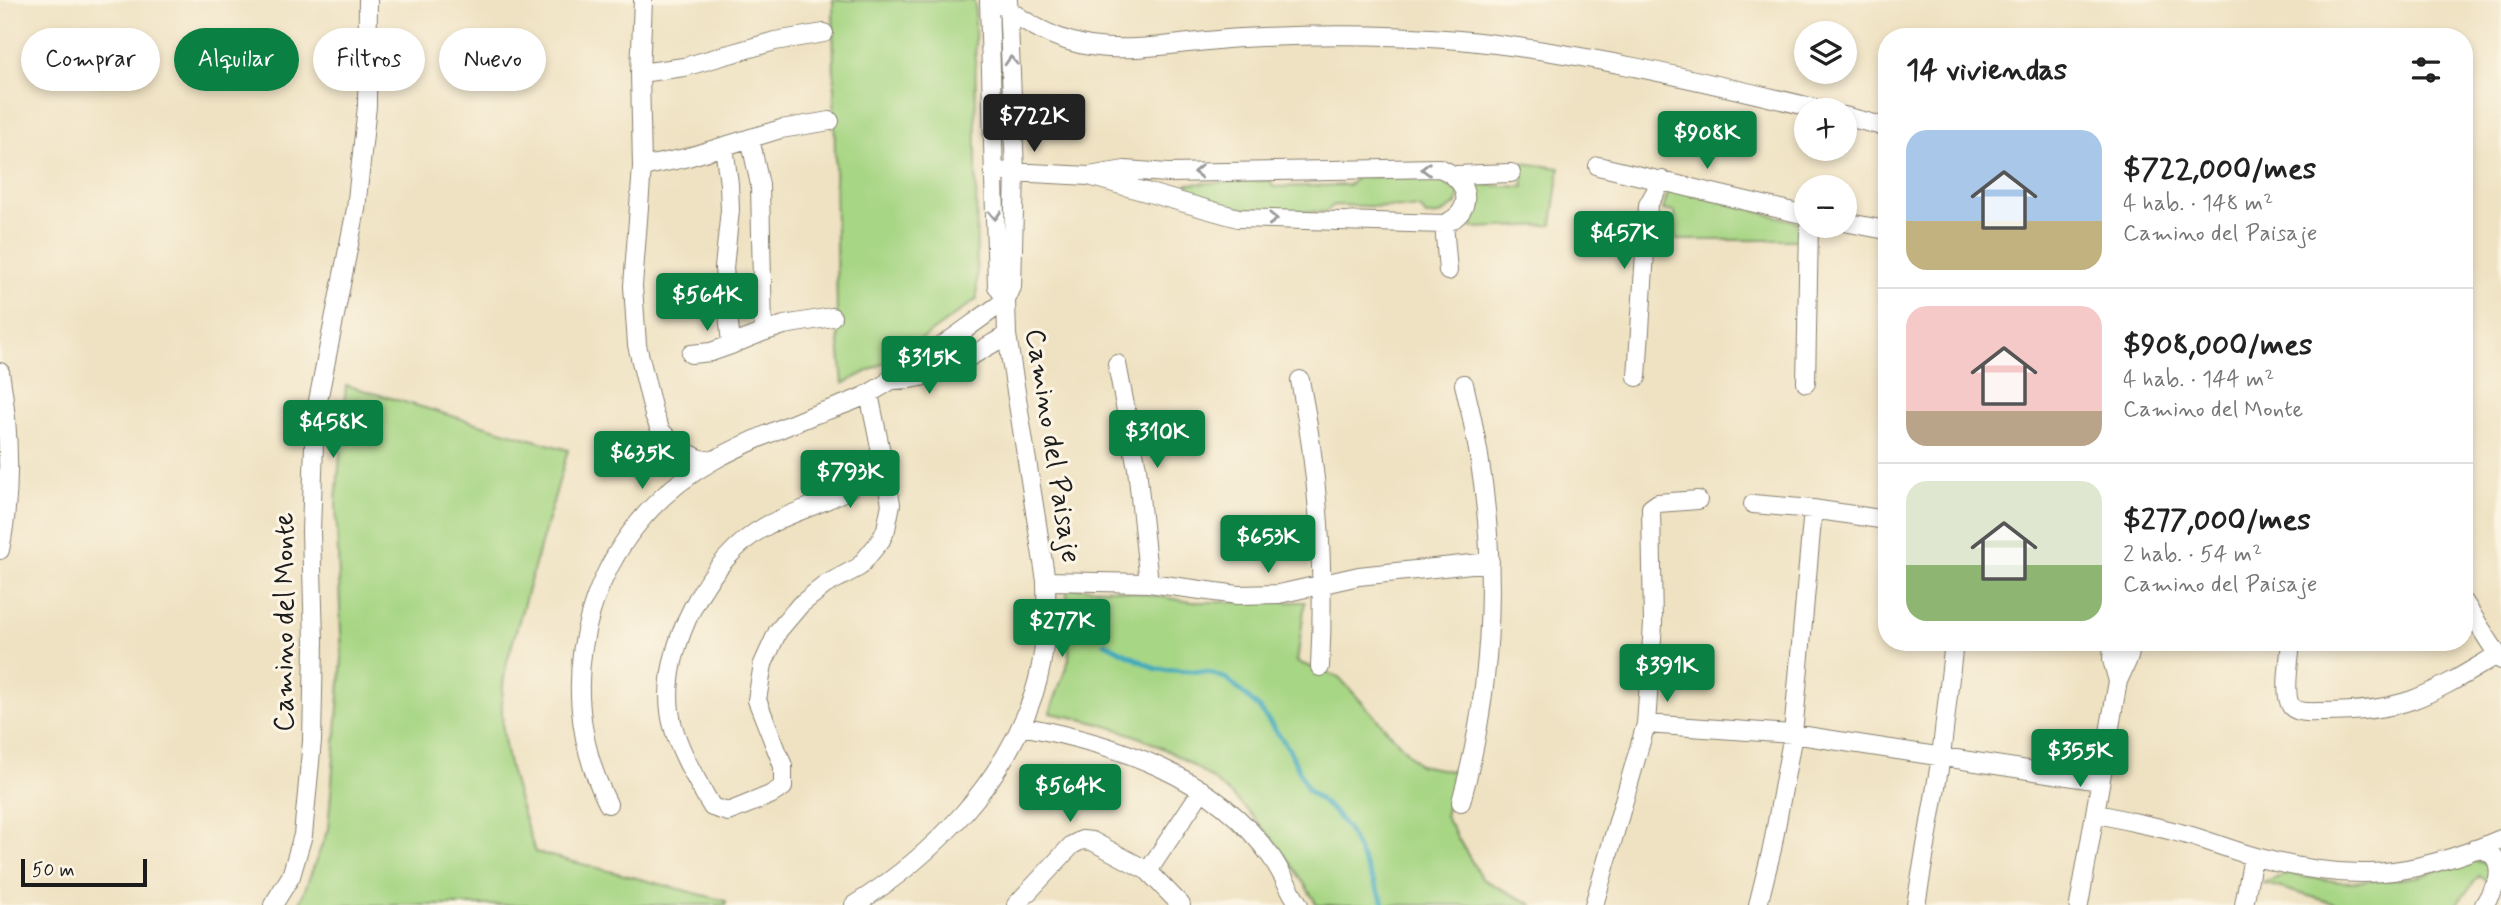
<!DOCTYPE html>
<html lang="es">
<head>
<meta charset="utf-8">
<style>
	:root { --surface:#fff; --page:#f2f2f2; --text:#222; --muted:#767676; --line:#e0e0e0; --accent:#0b8043 }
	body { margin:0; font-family:Mynerve,sans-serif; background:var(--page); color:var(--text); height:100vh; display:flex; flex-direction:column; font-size:26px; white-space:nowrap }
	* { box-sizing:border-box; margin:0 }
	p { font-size:23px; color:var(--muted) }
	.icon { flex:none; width:38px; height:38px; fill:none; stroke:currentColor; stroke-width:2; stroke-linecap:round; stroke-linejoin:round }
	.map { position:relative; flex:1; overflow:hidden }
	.panel { position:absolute; left:1878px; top:28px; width:595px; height:623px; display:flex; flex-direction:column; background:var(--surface); border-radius:28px; box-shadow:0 4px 10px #0003 }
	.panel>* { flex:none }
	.hud { position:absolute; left:21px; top:28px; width:665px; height:63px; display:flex; gap:14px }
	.tools { position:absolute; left:1794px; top:21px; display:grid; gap:14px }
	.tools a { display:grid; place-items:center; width:63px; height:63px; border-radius:50%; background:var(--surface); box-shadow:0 4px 10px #0003; font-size:35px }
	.scale { position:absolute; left:21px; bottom:18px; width:126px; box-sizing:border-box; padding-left:7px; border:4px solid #1c1c1c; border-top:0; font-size:19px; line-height:24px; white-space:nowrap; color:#1c1c1c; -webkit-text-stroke:5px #fcf5e5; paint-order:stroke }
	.price { position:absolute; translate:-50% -60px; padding:0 16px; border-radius:7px; background:var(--accent); color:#fff; font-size:23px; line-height:46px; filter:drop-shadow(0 2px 4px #0008) }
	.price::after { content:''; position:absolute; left:50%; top:42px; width:21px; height:16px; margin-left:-10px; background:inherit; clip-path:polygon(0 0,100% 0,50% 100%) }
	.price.on { background:#222; color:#fff }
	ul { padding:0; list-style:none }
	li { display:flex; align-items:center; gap:21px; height:175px; padding:0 28px }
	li+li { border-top:2px solid var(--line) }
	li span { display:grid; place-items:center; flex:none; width:196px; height:140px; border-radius:21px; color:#555 }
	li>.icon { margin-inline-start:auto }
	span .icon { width:84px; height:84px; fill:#fffc; stroke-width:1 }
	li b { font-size:30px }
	h2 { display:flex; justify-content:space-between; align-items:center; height:84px; padding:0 28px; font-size:30px }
	.chip { padding:0 24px; border-radius:32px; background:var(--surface); box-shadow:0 4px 10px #0003; font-size:24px; line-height:63px }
	.chip.on { background:var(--accent); color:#fff }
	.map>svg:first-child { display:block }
</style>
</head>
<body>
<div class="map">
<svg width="2501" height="905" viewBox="0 0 2501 905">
	<rect width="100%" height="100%" fill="#fcf5e5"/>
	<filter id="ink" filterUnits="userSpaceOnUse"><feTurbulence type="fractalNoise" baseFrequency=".0143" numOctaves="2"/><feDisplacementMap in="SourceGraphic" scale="14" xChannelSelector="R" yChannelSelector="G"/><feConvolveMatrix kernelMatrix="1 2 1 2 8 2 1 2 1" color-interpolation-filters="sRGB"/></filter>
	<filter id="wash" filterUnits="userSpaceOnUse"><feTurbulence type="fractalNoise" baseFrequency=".00686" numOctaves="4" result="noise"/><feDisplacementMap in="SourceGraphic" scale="28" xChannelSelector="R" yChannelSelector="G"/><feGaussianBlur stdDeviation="1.57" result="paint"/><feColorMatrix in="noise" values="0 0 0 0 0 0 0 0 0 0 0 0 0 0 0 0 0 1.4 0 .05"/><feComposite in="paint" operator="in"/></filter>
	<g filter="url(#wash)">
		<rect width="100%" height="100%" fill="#efe2c2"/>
		<!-- green -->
		<path fill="#a7d684" stroke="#627950" stroke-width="2" d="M 833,0 L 971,0 L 975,3 L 977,299 L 900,355 L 843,384 L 837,322 Z
			M 1522,163 L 1560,168 L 1552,225 L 1472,228 L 1477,185 L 1524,187 Z
			M 1358,176 L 1438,179 L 1459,192 L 1457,204 L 1439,215 L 1426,216 L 1420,208 L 1334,205 L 1325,212 L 1250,210 L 1187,196 L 1187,184 L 1270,180 L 1273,187 L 1349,185 Z
			M 1669,188 L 1801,223 L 1801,240 L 1676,240 L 1675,212 L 1663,210 Z
			M 346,385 L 568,450 L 507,662 C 491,732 515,786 535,852 L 726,901 L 726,905 L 299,905 L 328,829 L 342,659 L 336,502 Z
			M 1067,588 L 1114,589 L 1192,602 L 1305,602 L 1297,662 L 1339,677 L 1419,765 L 1456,772 L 1445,816 L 1482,879 L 1533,905 L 1317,905 C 1254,795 1176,733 1050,713 L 1069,659 Z
			M 2470,860 L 2491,864 L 2489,881 L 2479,876 L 2456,905 L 2340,905 L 2263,883 L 2287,874 L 2341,882 L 2394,880 L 2420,876 Z"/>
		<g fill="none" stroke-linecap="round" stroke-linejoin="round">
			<!-- stream -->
			<path stroke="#3da9bc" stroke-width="5" d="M 1105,643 L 1156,669 L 1208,672 L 1227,679 L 1259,708 L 1289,749 L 1308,790 L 1333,811 L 1347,828 L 1385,905"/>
		</g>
	</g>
	<g filter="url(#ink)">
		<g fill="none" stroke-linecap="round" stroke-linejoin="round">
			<!-- minor casing -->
			<g stroke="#867f6f" stroke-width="20">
				<path id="minor" d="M 643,0 L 640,73 L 642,167 L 633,286 L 637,345 L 654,415 L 661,431 L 678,448 L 700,459 L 712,461
					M 989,0 L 997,286 L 1006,300
					M 996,0 C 1083,72 1142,44 1242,38 C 1314,34 1388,34 1459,40 C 1583,52 1702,81 1823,110
					M 640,73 L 684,67 L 775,41 L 824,33
					M 1844,116 L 1886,127
					M 724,147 L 729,184 L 730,210 L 724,268 L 731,345 L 763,332 L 760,185 L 750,138
					M 1598,166 L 1806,215
					M 642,167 L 685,158 L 781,129 L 830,121
					M 994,171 L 1089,176 L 1238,218 L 1444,224 C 1476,211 1470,179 1439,168 L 1168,173 L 1125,170 L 1089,176
					M 1455,175 L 1511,173
					M 1844,222 L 1886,230
					M 1444,224 L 1448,271
					M 763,332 L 784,325 L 832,317
					M 691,354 L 711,352 L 731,345
					M 1117,364 L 1137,468 L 1149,583
					M 0,372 C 10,432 12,491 0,550
					M 1637,377 L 1648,205 L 1662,180
					M 889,380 C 935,382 969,357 1007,335
					M 1300,380 C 1319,476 1325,570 1320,667
					M 1806,383 L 1809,226
					M 869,394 L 882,457
					M 882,457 L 891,504 L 886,529 L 881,540 L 859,567 L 825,585 L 800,605 L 778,631 L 763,664 L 757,700 L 783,766 L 783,787 L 770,795 L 728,812 L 712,807 C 697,781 673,741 670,711 C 662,646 709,557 766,526 C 805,505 858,497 882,457 Z
					M 1753,504 L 1813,509 L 1886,520
					M 1046,581 L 1149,583 L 1238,595 L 1279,594 L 1359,576 L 1490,562
					M 2464,602 L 2501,660
					M 2113,642 L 2112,660 L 2118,681
					M 2291,642 C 2290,656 2283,695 2291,706 C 2297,714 2313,712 2322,712 C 2351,712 2383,710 2412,700 C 2442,689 2470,671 2497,655
					M 1646,724 L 1793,734 L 2100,781
					M 1021,726 C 1117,744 1214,775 1272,858 C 1282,873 1290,890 1299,905
					M 1461,802 C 1499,665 1499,522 1464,384
					M 608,804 C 545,680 591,528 714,460 C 747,442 781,428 816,414 C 834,408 854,402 870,393 C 917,366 962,331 1006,300
					M 2096,813 C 2124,821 2152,825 2180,833 C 2205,839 2230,850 2256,857 C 2350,883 2411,878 2501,839
					M 2474,849 C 2493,849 2501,860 2498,880
					M 1148,871 L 1202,790
					M 273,905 L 291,876 L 303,835 L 312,741 L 314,643 L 311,531 L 315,416 L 356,209 L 367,106 L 368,0
					M 854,905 C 933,856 1005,782 1034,693 C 1046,656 1047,619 1046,581 L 1007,335 L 1006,300 L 1012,287 L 1015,171 L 1008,0
					M 1016,905 L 1072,845 L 1082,840 L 1092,841 L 1148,871 L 1181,905
					M 1594,905 L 1646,724 L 1653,624 L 1651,508 L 1658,503 L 1698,500
					M 1758,905 L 1772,849 L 1793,734 L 1813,509
					M 1916,905 L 1941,757 L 1954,642
					M 2079,905 L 2118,681 L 2129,657 L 2132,642
					M 2244,905 L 2253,857
					M 2484,905 L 2501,875"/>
			</g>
			<!-- minor -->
			<use href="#minor" stroke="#fff" stroke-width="18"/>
		</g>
		<!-- one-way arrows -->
		<defs><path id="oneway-chevron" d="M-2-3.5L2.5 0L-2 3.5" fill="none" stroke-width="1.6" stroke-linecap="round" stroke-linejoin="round" transform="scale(1.75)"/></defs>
		<g stroke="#999">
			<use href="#oneway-chevron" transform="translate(1011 61) rotate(-93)"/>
			<use href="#oneway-chevron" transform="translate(1426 169) rotate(179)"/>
			<use href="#oneway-chevron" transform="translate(1198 172) rotate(178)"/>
			<use href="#oneway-chevron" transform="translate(995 215) rotate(88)"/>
			<use href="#oneway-chevron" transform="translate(1273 219) rotate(2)"/>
		</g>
	</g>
	<g text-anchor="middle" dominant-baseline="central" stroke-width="6" stroke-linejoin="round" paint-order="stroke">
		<!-- street labels -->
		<g font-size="28" fill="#1c1c1c" stroke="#fcf5e5">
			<text transform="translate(1052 446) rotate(81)">Camino del Paisaje</text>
			<text transform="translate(285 622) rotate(-90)">Camino del Monte</text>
		</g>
	</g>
</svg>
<div class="tools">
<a><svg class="icon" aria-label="layers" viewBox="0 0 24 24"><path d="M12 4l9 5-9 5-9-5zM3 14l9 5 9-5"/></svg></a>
<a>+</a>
<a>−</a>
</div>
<div class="scale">50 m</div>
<b class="price on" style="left:1034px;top:154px">$722K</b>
<b class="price" style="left:1707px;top:171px">$908K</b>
<b class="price" style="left:1624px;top:271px">$457K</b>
<b class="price" style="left:707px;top:333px">$564K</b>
<b class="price" style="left:929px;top:396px">$315K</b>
<b class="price" style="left:333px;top:460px">$458K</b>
<b class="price" style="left:1157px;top:470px">$310K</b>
<b class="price" style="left:642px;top:491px">$635K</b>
<b class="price" style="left:850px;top:510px">$793K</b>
<b class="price" style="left:1268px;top:575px">$653K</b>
<b class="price" style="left:1062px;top:659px">$277K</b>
<b class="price" style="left:1667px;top:704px">$391K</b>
<b class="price" style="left:2080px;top:789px">$355K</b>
<b class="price" style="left:1070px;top:824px">$564K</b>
<div class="hud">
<a class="chip">Comprar</a>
<a class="chip on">Alquilar</a>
<a class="chip">Filtros</a>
<a class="chip">Nuevo</a>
</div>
<section class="panel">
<h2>14 viviendas<svg class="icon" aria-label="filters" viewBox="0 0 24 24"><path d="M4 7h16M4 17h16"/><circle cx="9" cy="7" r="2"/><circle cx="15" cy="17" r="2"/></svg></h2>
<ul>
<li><span style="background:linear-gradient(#a9c7e8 65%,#c2b280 0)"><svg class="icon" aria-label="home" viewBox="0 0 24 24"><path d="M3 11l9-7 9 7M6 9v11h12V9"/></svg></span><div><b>$722,000/mes</b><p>4 hab. · 148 m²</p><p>Camino del Paisaje</p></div></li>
<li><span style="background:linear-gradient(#f6c9c9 75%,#b9a48a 0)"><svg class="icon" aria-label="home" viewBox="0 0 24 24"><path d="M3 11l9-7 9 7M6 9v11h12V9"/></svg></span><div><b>$908,000/mes</b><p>4 hab. · 144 m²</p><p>Camino del Monte</p></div></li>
<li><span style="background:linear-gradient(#dfe7d0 60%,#8fb573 0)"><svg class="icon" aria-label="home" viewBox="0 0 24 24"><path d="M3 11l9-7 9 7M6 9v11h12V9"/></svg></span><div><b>$277,000/mes</b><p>2 hab. · 54 m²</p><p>Camino del Paisaje</p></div></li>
</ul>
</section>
</div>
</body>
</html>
